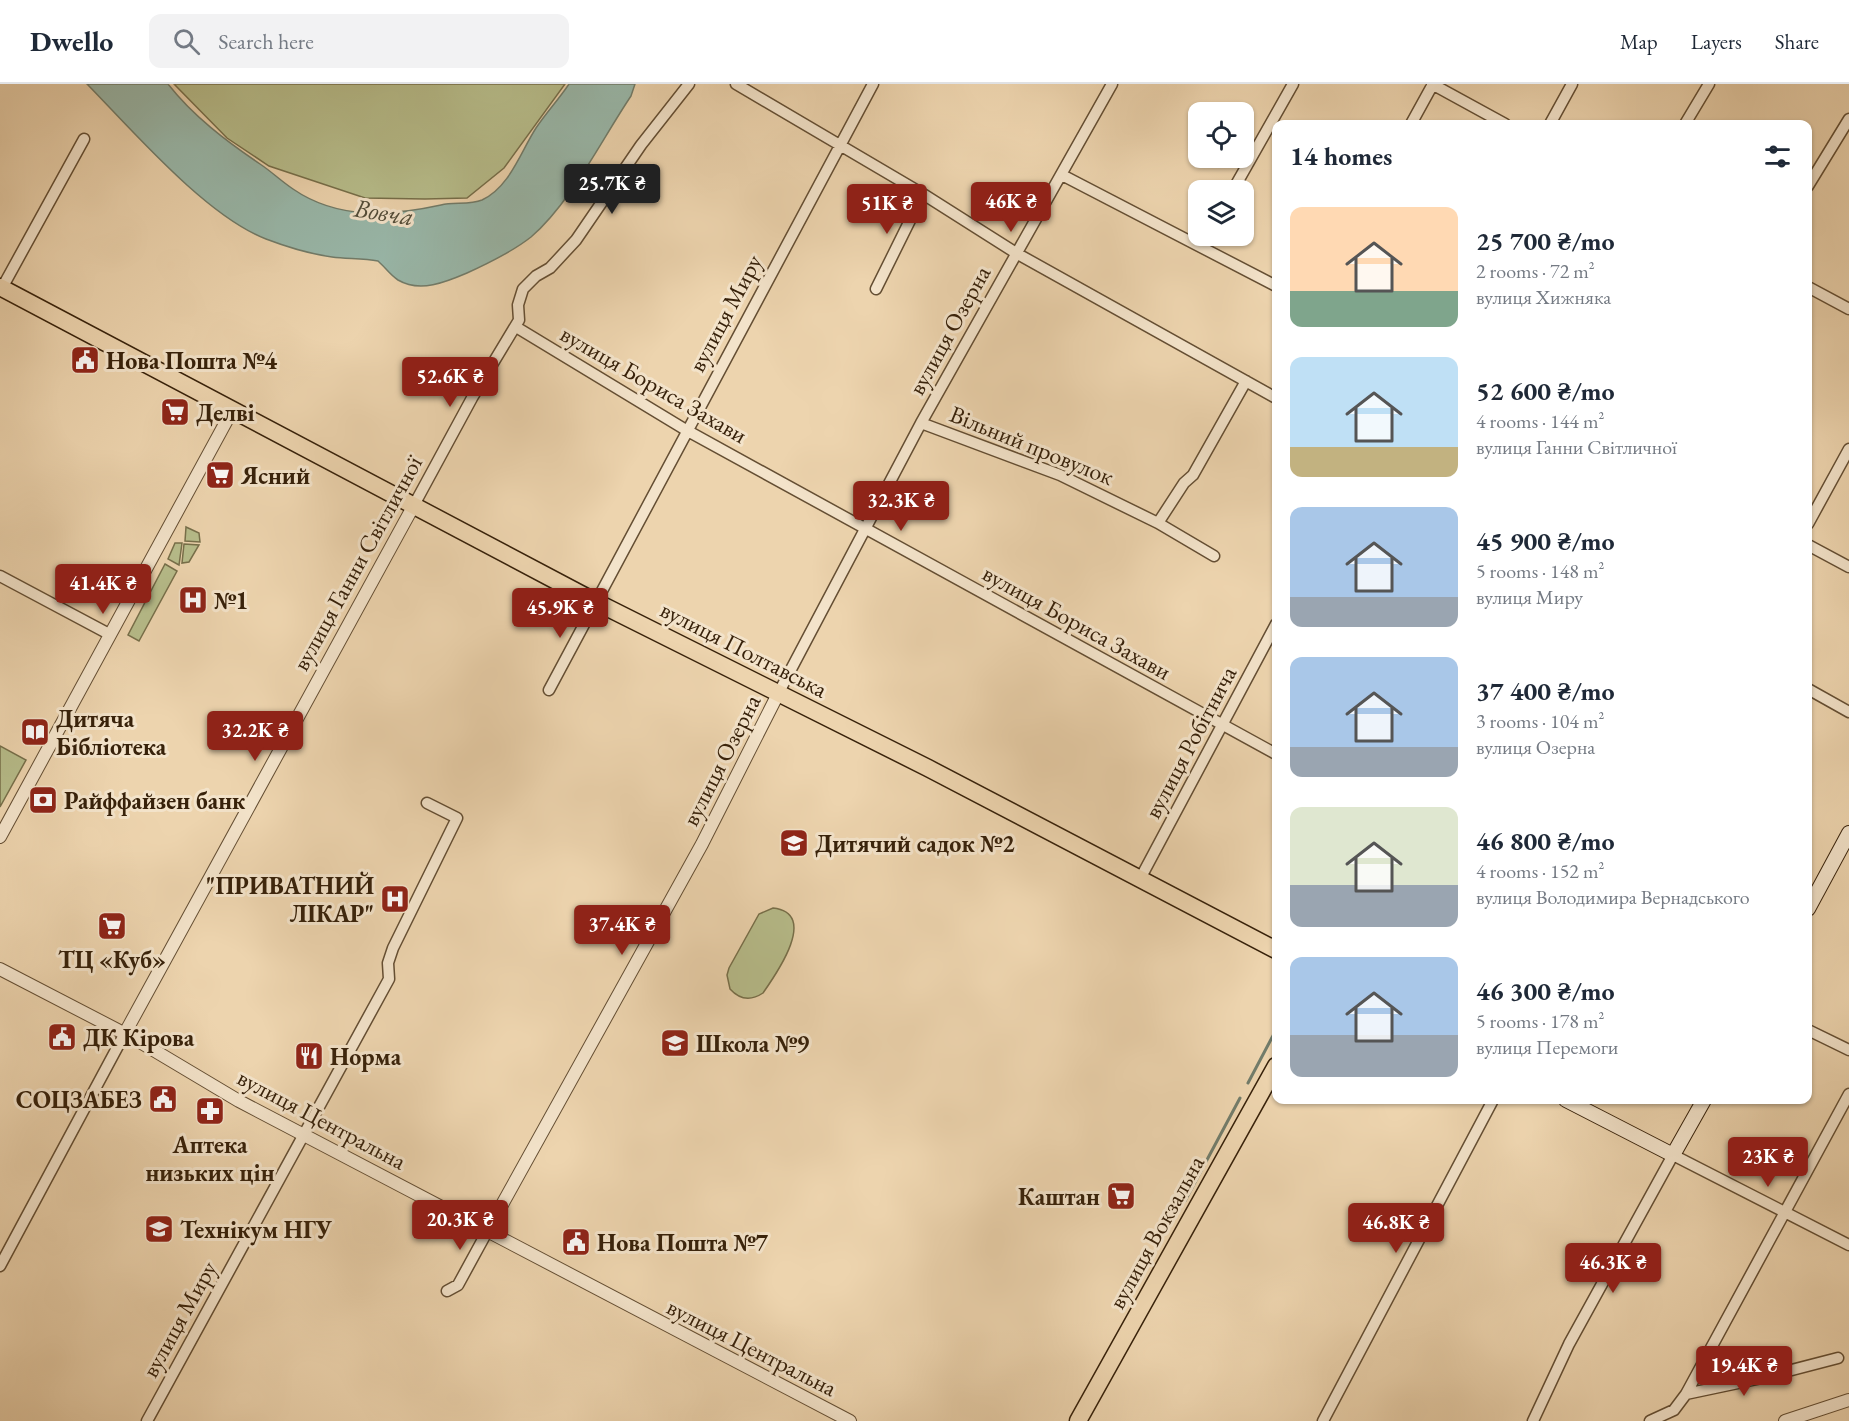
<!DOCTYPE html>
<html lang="en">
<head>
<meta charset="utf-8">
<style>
	:root { --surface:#fff; --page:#f2f2f3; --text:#1f2937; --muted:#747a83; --line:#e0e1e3; --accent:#8f2418 }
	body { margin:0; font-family:"EB Garamond",serif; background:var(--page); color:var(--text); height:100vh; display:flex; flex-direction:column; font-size:22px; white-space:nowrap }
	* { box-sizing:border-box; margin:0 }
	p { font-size:20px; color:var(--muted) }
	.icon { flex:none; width:33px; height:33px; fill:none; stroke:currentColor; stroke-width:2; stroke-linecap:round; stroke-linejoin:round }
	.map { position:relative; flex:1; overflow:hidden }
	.details { position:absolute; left:1272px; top:36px; width:540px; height:984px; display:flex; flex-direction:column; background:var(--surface); border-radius:12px; box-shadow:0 2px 4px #0004 }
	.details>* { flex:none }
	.tools { position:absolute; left:1188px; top:18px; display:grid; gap:12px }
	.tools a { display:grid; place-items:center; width:66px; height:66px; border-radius:12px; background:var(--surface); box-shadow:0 2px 4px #0004; font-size:30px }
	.price { position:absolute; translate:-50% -51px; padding:0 14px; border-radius:6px; background:var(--accent); color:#fff; font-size:20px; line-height:39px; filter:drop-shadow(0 2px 3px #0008) }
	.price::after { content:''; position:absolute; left:50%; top:36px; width:18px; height:14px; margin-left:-9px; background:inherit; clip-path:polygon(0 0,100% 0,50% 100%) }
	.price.active { background:#222; color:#fff }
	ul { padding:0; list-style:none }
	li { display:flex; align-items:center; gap:18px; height:150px; padding:0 18px }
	li span { display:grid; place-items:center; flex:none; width:168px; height:120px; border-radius:12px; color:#555 }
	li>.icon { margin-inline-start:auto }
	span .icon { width:72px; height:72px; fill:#fffc; stroke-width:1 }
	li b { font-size:26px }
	h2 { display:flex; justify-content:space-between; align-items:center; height:72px; padding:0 18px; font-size:26px }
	header { display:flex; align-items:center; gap:36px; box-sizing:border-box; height:84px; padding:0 30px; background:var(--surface); border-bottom:2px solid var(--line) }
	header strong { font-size:28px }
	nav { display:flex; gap:33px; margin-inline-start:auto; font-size:21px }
	.search { width:420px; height:54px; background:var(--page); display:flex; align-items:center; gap:15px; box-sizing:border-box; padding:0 21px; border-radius:12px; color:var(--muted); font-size:22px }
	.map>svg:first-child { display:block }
</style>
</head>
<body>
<header>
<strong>Dwello</strong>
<div class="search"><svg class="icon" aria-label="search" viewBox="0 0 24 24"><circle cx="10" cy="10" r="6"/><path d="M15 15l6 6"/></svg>Search here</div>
<nav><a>Map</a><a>Layers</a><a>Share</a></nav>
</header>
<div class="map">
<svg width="1849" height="1337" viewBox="0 0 1849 1337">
	<rect width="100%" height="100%" fill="#edd4ae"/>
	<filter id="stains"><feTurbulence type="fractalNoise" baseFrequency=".00333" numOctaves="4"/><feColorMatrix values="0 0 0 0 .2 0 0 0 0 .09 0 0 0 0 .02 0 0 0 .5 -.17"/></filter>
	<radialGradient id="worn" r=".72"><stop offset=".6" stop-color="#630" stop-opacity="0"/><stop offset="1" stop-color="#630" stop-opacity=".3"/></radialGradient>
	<!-- green -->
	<path fill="#b7bd8b" stroke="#776f4a" stroke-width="1.5" d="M 174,0 L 565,0 L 504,84 L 467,114 L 425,115 L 365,114 L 269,82 L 227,54 Z
		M 186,443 L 199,449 L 200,458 L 185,457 Z
		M 175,459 L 182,459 L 179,481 L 168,475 Z
		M 184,460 L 199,461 L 189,478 L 182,479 Z
		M 165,480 L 177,487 L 139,557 L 128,551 Z
		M 0,662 L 26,676 L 0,723 Z
		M 773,824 C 819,829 777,889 763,909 C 751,917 740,916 730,905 L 727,891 L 729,884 L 759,830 Z"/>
	<!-- water -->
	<path fill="#99b8aa" stroke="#727c6a" stroke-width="1.5" d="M 87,0 L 168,0 C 193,32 226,57 260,80 C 272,88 281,97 293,105 C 338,136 391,132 441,121 C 454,118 470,121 482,116 C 510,103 521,67 536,44 C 546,29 559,15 569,0 L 635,0 L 631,12 C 602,55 570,120 531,153 C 512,168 489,179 467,189 C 446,198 420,209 398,196 C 390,191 385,183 378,177 C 363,174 347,175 332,173 C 310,170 287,163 266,155 C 206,132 133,47 87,0 Z"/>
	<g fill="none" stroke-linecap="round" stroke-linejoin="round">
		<!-- stream -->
		<path stroke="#727c6a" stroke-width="3" d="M 1248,999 L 1276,946
			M 1185,1117 L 1240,1014"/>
		<!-- minor casing -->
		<g stroke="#644e33" stroke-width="13">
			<path id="minor" d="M 736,0 L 923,110 L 1016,169 L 1276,314
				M 1432,0 L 1505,40
				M 1411,40 L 1433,0
				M 1550,40 L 1572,0
				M 1685,40 L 1709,0
				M 1062,91 L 1276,202
				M 1808,102 L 1849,35
				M 1233,106 L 1293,0
				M 1808,203 L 1849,225
				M 2,204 L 84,55
				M 876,205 L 923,110
				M 516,243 L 686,346 L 1276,670
				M 921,339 L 1060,391 L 1158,439 L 1214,472
				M 414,421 L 472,314 L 519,236 L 518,221 L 523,205 L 536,192 L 550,184 L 576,156 L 641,61 L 689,0
				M 1158,439 L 1184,399 L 1193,391 L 1246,297
				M 1808,440 L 1849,365
				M 1808,461 L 1849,483
				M 0,492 L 109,550
				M 1808,605 L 1849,628
				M 549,606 L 873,0
				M 778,610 L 921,339 L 1112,0
				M 1140,795 L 1276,540
				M 1808,946 L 1849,966
				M 0,1182 L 125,949
				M 447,1207 L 458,1201 L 488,1146
				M 1686,1310 L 1849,1010
				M 147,1337 L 389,895 L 388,879 L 393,864 L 457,734 L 427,719
				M 1323,1337 L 1493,1016
				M 1533,1337 L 1569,1260 L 1673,1071 L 1849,1161
				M 1650,1337 L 1674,1326 L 1686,1310 L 1757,1295 L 1838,1274"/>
		</g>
		<!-- tertiary casing -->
		<g stroke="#644e33" stroke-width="14">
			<path id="tertiary" d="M 0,753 L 233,325
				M 0,885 L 135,955 L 239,1017 L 850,1337
				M 125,949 L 414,421
				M 488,1146 L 702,760 L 778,610
				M 1785,1337 L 1849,1316"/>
		</g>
		<!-- secondary casing -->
		<g stroke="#37210a" stroke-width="16">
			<path id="secondary" d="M 1808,825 L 1849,749
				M 1566,1016 L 1673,1071 L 1704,1016"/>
		</g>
		<!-- primary casing -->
		<g stroke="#37210a" stroke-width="19">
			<path id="primary" d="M 0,203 L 596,518 L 928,684 L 1276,866
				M 1078,1337 L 1276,982"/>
		</g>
		<!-- minor -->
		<use href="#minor" stroke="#f3e3ca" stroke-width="10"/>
		<!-- tertiary -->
		<use href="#tertiary" stroke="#f3e3ca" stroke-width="12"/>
		<!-- secondary -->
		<use href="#secondary" stroke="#f3e3ca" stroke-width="14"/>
		<!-- primary -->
		<use href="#primary" stroke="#edd4ae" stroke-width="16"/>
	</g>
	<!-- icons -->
	<defs>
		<g id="civic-square" transform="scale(1.5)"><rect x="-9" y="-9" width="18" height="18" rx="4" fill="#8f2418" stroke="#f3e3ca"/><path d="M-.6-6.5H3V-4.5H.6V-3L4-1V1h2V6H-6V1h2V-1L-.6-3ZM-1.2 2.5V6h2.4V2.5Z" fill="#fff"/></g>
		<g id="supermarket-square" transform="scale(1.5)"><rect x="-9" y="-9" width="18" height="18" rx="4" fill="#8f2418" stroke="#f3e3ca"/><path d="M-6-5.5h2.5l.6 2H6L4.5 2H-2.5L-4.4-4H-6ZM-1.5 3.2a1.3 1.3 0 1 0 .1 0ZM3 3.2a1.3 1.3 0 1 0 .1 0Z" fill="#fff"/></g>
		<g id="hospital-square" transform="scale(1.5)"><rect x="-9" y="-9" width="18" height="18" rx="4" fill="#8f2418" stroke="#f3e3ca"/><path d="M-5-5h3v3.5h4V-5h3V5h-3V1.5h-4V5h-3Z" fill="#fff"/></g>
		<g id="library-square" transform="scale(1.5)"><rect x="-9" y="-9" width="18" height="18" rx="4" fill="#8f2418" stroke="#f3e3ca"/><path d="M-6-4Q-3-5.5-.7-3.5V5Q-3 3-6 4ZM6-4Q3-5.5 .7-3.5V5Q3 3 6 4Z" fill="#fff"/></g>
		<g id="bank-square" transform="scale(1.5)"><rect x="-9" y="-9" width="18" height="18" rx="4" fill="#8f2418" stroke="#f3e3ca"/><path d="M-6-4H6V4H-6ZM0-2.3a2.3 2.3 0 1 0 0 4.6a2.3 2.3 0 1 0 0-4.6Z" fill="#fff"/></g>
		<g id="school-square" transform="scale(1.5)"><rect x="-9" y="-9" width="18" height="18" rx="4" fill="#8f2418" stroke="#f3e3ca"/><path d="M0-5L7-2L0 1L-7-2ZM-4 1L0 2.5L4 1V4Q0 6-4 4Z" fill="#fff"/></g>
		<g id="restaurant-square" transform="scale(1.5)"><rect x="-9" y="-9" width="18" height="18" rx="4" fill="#8f2418" stroke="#f3e3ca"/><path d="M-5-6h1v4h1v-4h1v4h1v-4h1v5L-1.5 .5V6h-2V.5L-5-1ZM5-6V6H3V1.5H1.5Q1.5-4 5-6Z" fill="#fff"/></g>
		<g id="pharmacy-square" transform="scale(1.5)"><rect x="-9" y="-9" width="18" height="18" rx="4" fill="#8f2418" stroke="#f3e3ca"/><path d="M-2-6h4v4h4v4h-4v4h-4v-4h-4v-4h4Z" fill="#fff"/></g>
		<g id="university-square" transform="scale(1.5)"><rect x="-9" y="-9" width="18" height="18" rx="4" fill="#8f2418" stroke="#f3e3ca"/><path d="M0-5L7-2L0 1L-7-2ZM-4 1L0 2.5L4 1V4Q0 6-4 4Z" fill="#fff"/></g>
	</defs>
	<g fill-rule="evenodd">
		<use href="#civic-square" x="85" y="276"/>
		<use href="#supermarket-square" x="175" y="328"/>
		<use href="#supermarket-square" x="220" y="391"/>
		<use href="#hospital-square" x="193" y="516"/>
		<use href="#library-square" x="35" y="648"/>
		<use href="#bank-square" x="43" y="716"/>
		<use href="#school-square" x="794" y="759"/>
		<use href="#hospital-square" x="395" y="815"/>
		<use href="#supermarket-square" x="112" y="842"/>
		<use href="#civic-square" x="62" y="953"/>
		<use href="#school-square" x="675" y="959"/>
		<use href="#restaurant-square" x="309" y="972"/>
		<use href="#civic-square" x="163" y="1015"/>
		<use href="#pharmacy-square" x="210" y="1027"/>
		<use href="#supermarket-square" x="1121" y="1112"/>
		<use href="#university-square" x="159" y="1145"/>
		<use href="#civic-square" x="576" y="1158"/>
	</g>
	<g text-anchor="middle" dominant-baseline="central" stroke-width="6" stroke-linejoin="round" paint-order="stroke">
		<!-- street labels -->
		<g font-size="24" fill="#37210a" stroke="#f3e3ca">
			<text transform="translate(725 229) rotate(-62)">вулиця Миру</text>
			<text transform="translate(949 246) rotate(-61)">вулиця Озерна</text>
			<text transform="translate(654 300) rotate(30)">вулиця Бориса Захави</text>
			<text transform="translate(1032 361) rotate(22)">Вільний провулок</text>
			<text transform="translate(357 479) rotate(-61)">вулиця Ганни Світличної</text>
			<text transform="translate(1077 538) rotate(29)">вулиця Бориса Захави</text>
			<text transform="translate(744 565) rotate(27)">вулиця Полтавська</text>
			<text transform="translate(1190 658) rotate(-62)">вулиця Робітнича</text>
			<text transform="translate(721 676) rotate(-63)">вулиця Озерна</text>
			<text transform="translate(322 1035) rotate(28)">вулиця Центральна</text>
			<text transform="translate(1156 1148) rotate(-61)">вулиця Вокзальна</text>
			<text transform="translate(179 1235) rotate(-61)">вулиця Миру</text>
			<text transform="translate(752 1263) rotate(27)">вулиця Центральна</text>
		</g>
		<!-- poi labels -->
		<g font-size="24" font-weight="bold" fill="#37210a" stroke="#f3e3ca" text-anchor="start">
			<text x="106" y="276">Нова Пошта №4</text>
			<text x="196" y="328">Делві</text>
			<text x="241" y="391">Ясний</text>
			<text x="214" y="516">№1</text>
			<text x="56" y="634">Дитяча<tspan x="56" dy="28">Бiблiотека</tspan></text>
			<text x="64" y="716">Райффайзен банк</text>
			<text x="815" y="759">Дитячий садок №2</text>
			<text x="374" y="801" text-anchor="end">"ПРИВАТНИЙ<tspan x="374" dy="28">ЛІКАР"</tspan></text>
			<text x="112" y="875" text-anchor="middle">ТЦ «Куб»</text>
			<text x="83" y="953">ДК Кірова</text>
			<text x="696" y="959">Школа №9</text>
			<text x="330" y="972">Норма</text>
			<text x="142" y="1015" text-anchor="end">СОЦЗАБЕЗ</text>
			<text x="210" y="1060" text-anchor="middle">Аптека<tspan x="210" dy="28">низьких цін</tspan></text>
			<text x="1100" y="1112" text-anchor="end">Каштан</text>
			<text x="180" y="1145">Технікум НГУ</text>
			<text x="597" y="1158">Нова Пошта №7</text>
		</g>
		<!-- water labels -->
		<g font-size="26" font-style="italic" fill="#544e3a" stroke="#f3e3ca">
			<text transform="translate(384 128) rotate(9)">Вовча</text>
		</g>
	</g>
	<rect width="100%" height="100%" filter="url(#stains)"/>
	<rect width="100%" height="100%" fill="url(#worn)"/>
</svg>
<div class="tools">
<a><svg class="icon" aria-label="locate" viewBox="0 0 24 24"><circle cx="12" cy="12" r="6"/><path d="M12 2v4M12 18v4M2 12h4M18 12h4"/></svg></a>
<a><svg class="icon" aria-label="layers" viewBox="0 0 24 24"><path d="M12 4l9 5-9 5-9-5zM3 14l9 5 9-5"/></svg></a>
</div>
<b class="price active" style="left:612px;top:131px">25.7K ₴</b>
<b class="price" style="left:1011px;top:149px">46K ₴</b>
<b class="price" style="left:887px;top:151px">51K ₴</b>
<b class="price" style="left:450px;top:324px">52.6K ₴</b>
<b class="price" style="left:901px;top:448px">32.3K ₴</b>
<b class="price" style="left:103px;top:531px">41.4K ₴</b>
<b class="price" style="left:560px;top:555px">45.9K ₴</b>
<b class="price" style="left:255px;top:678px">32.2K ₴</b>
<b class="price" style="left:622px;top:872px">37.4K ₴</b>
<b class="price" style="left:1768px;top:1104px">23K ₴</b>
<b class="price" style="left:460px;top:1167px">20.3K ₴</b>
<b class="price" style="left:1396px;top:1170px">46.8K ₴</b>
<b class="price" style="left:1613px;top:1210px">46.3K ₴</b>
<b class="price" style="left:1744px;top:1313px">19.4K ₴</b>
<section class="details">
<h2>14 homes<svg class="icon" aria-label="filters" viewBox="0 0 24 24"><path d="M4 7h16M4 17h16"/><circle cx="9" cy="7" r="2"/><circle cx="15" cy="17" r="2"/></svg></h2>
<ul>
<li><span style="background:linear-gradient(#ffd9b3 70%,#7fa58c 0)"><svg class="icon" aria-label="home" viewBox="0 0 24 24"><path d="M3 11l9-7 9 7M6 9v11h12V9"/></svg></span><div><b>25 700 ₴/mo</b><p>2 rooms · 72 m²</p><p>вулиця Хижняка</p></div></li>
<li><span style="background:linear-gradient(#bfe0f5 75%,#c2b280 0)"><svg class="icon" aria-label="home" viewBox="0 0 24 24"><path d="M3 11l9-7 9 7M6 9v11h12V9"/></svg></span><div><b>52 600 ₴/mo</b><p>4 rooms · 144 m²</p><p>вулиця Ганни Світличної</p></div></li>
<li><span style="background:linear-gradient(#a9c7e8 75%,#9aa5b1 0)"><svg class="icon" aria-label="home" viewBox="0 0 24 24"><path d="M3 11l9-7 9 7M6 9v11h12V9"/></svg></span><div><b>45 900 ₴/mo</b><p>5 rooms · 148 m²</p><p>вулиця Миру</p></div></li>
<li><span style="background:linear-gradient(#a9c7e8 75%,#9aa5b1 0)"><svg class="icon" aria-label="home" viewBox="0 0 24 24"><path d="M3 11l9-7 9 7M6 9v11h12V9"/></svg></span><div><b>37 400 ₴/mo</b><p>3 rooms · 104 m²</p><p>вулиця Озерна</p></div></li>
<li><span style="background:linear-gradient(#dfe7d0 65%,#9aa5b1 0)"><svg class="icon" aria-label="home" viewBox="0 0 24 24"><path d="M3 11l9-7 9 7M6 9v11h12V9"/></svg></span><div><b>46 800 ₴/mo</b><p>4 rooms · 152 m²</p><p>вулиця Володимира Вернадського</p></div></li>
<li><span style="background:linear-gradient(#a9c7e8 65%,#9aa5b1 0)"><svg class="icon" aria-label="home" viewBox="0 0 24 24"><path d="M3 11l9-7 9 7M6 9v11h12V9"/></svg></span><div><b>46 300 ₴/mo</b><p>5 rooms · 178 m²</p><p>вулиця Перемоги</p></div></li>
</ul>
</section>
</div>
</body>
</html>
